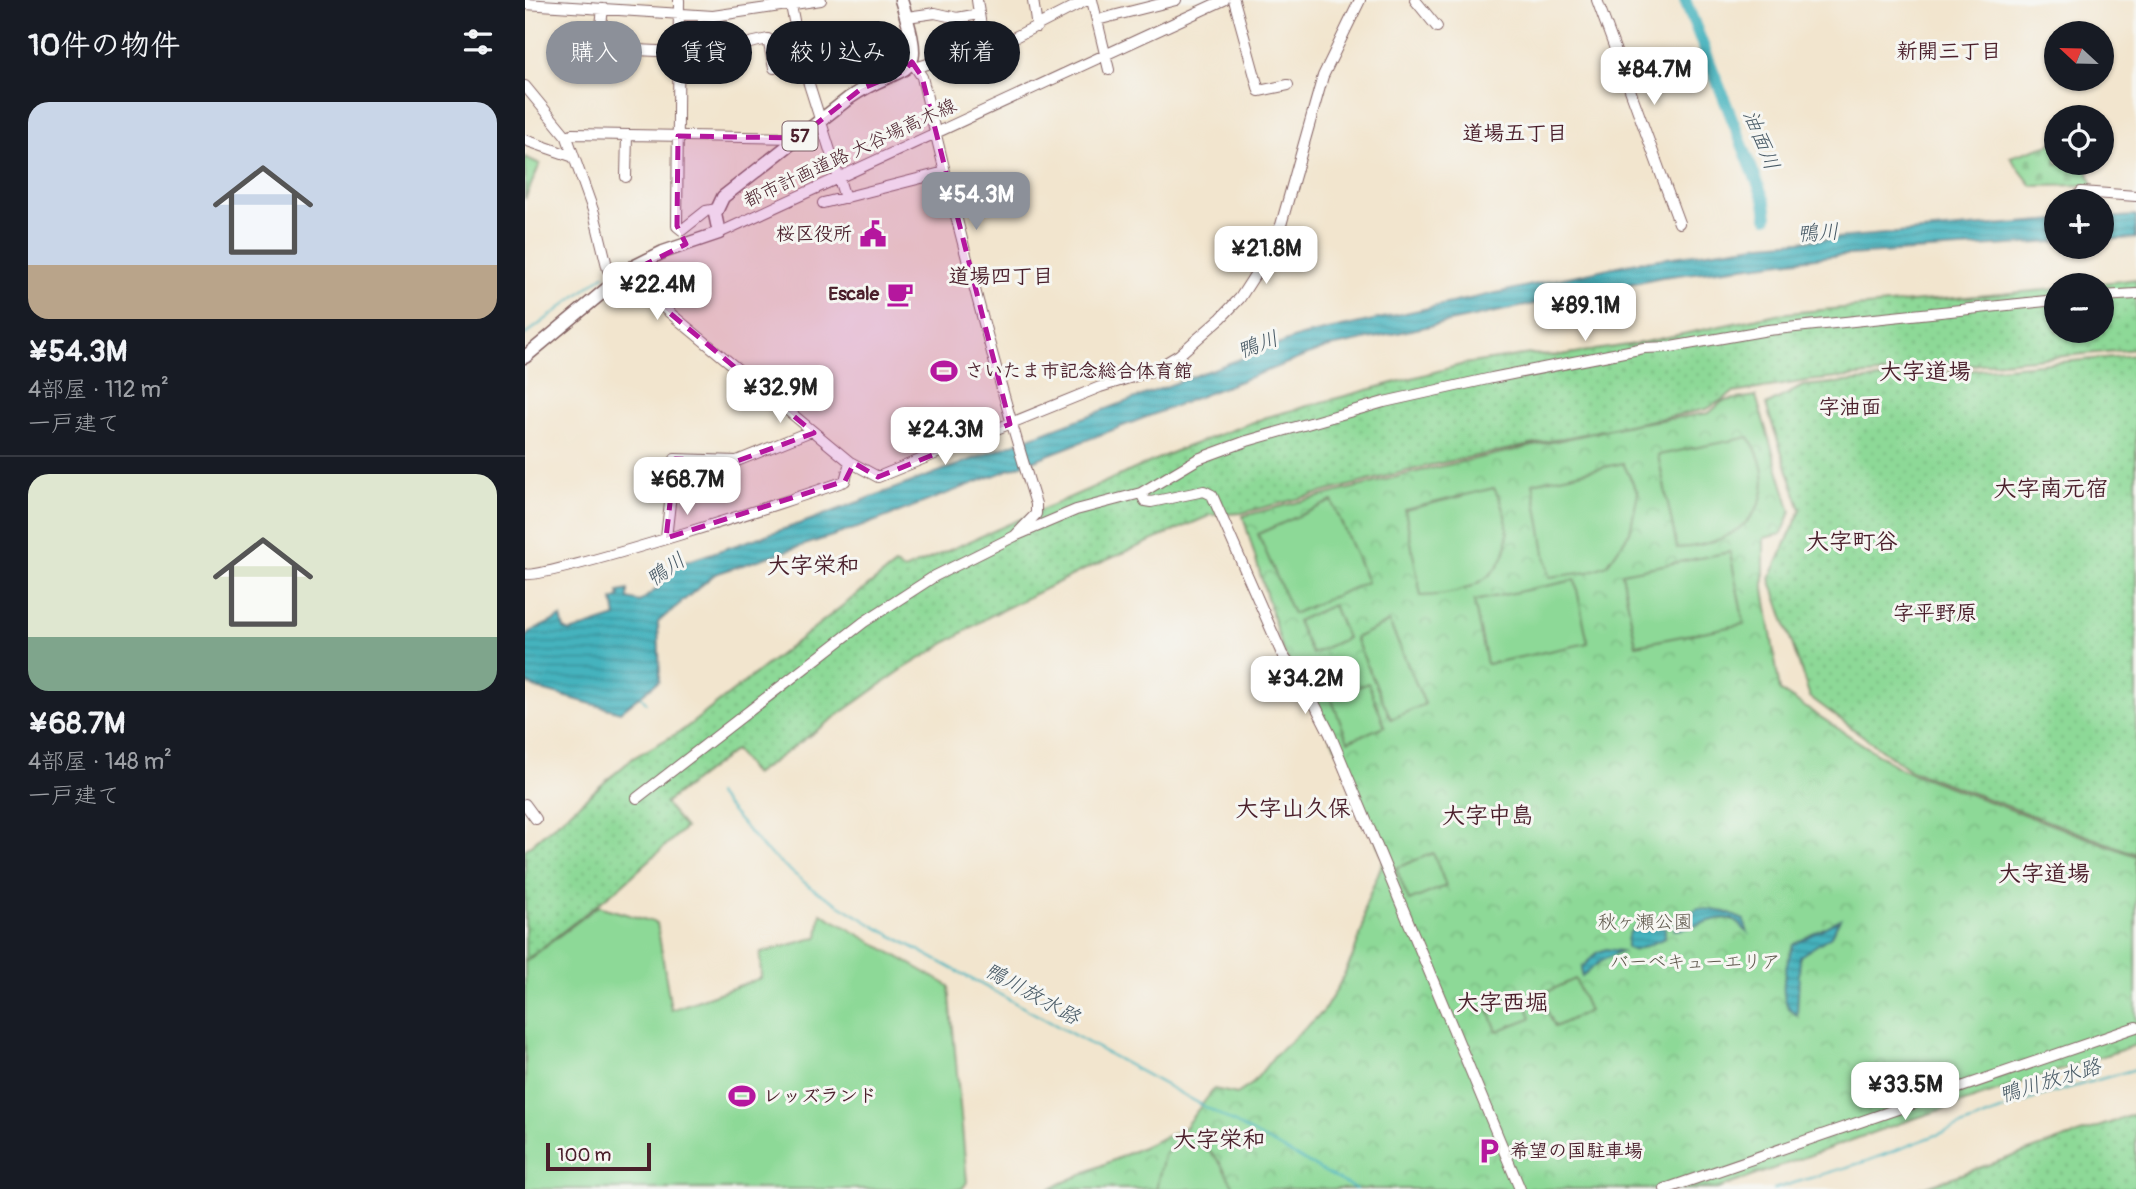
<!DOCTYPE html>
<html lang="ja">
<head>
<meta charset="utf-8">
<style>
	:root { --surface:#171b24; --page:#20242c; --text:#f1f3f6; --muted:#9ea1a6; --line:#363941; --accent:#8c9099 }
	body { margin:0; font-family:Pangolin,"Klee One",sans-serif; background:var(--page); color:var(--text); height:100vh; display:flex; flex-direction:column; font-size:26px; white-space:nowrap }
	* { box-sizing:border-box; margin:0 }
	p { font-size:23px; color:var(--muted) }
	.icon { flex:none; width:38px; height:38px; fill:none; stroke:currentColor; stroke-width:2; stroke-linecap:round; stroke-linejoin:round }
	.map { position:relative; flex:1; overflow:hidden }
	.panel { display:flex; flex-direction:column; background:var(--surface); width:525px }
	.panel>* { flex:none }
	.hud { position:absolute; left:21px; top:21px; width:665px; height:63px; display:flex; gap:14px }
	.needle { width:46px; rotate:292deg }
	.tools { position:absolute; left:1519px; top:21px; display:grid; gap:14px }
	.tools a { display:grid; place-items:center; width:70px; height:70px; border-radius:50%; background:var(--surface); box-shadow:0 2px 5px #0004; font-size:35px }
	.scale { position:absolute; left:21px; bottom:18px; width:105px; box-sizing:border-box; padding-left:7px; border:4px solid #4a1f2b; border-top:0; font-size:19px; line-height:24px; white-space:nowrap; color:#4a1f2b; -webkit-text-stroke:5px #f6f6f2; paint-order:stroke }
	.price { position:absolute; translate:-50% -60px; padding:0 16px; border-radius:14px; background:#fff; color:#222; font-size:23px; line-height:46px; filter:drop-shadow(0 2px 4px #0008) }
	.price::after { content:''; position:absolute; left:50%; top:42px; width:21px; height:16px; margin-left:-10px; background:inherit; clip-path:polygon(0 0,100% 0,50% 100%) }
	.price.on { background:var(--accent); color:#fff }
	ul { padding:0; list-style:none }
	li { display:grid; align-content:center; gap:14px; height:371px; padding:0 28px }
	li+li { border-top:2px solid var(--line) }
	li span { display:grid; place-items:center; height:217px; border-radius:21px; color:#555 }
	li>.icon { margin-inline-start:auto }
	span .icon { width:126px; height:126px; fill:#fffc; stroke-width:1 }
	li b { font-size:30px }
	h2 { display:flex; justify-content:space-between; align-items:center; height:84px; padding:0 28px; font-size:30px }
	.chip { padding:0 24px; border-radius:32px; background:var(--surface); box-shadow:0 2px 5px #0004; font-size:24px; line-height:63px }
	.chip.on { background:var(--accent); color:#fff }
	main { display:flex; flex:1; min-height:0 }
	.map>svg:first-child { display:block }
</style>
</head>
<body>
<main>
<section class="panel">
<h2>10件の物件<svg class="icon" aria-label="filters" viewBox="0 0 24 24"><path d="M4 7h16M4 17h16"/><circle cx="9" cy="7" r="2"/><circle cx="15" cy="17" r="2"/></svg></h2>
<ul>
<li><span style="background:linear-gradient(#c9d6e8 75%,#b9a48a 0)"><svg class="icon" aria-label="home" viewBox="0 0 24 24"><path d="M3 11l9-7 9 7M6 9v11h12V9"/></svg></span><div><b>¥54.3M</b><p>4部屋 · 112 m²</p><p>一戸建て</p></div></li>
<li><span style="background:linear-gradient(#dfe7d0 75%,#7fa58c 0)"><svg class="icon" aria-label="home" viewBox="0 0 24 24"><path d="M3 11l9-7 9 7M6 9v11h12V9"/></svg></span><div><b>¥68.7M</b><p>4部屋 · 148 m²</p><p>一戸建て</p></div></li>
</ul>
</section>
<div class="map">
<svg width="1611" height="1189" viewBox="0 0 1611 1189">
	<defs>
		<pattern id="grass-dots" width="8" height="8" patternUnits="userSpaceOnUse" patternTransform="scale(1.75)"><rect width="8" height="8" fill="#8dd997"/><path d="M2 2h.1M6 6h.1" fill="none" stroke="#7bba82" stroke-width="1.8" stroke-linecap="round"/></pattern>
		<pattern id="cemetery-stones" width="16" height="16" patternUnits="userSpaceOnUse" patternTransform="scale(1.75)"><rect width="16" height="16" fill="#8dd997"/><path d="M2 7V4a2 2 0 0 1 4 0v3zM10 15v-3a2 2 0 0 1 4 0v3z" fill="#7bba82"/></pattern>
		<pattern id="park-crowns" width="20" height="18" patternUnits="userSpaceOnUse" patternTransform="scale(1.75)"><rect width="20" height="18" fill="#8dd997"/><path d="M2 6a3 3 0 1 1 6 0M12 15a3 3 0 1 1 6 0" fill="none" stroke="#7bba82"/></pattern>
		<pattern id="water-rules" width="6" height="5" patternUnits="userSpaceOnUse" patternTransform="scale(1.75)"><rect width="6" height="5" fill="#44b3be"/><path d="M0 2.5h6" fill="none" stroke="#3b919b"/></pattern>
	</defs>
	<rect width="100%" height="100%" fill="#f6f6f2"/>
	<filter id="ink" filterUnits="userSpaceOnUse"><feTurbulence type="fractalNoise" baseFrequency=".0143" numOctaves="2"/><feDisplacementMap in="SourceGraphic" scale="14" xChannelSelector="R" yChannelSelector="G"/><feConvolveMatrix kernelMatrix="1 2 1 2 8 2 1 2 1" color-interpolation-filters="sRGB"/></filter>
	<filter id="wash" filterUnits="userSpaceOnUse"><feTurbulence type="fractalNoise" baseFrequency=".00686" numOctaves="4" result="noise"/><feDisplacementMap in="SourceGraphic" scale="28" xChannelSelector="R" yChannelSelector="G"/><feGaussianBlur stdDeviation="1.57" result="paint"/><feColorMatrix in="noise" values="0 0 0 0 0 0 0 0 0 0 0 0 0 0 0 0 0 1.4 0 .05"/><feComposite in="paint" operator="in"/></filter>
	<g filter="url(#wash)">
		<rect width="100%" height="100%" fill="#f2e5ce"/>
		<!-- grass -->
		<path fill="url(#grass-dots)" stroke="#6c7c61" stroke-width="2" d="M 1611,279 L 1611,349 L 1282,381 L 1208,393 L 1182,409 L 902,466 L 717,513 L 686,515 L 554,572 L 465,616 L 375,671 L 229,775 L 210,750 L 140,803 L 160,828 L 97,885 L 0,961 L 0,850 L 108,758 L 158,730 L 370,565 L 379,570 L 653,450 L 742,417 L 939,364 L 1005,354 L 1030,356 L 1110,344 L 1252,314 L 1531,289 L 1531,331 L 1577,331 L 1577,285 L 1560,285 Z
			M 1611,355 L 1611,854 L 1383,769 L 1285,697 L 1245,578 L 1276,510 L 1241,405 L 1278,386 Z
			M 1611,1114 L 1611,1189 L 1393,1189 Z"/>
		<!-- cemetery -->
		<path fill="url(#cemetery-stones)" stroke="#6c7c61" stroke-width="2" d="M 1531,142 L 1531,163 L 1560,163 L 1568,185 L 1507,186 L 1485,157 Z"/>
		<!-- park -->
		<path fill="url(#park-crowns)" stroke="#6c7c61" stroke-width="2" d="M 1231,396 L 1266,512 L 1257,534 L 1239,538 L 1239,589 L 1255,691 L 1376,769 L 1611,856 L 1611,1045 L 1355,1130 L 1192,1189 L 524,1189 L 658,1129 L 689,1089 L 712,1094 L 727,1084 L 750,1055 L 798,1012 L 813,987 L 828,956 L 838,927 L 840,906 L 859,859 L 820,764 L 758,651 L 718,516 L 895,471 L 1109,424 L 1184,413 L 1198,401 Z"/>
		<!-- pitch -->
		<path fill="#8dd997" stroke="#6c7c61" stroke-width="2" d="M 0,157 L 15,164 L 0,199 Z
			M 1224,437 C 1264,501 1217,545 1152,548 L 1133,455 Z
			M 1098,463 L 1113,493 L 1105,532 L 1082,565 L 1064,572 L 1024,577 L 1008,483 Z
			M 969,488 C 1005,555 966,595 896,596 L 880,510 Z
			M 807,501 L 842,582 L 768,614 L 733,534 Z
			M 1205,552 L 1219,624 L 1111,645 L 1097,573 Z
			M 1050,580 L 1063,643 L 962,664 L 949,601 Z
			M 808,605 L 822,638 L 787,654 L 772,621 Z
			M 864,622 L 900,704 L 866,719 L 830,638 Z
			M 843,683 L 860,726 L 823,741 L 806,698 Z
			M 908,853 L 921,886 L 884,901 L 871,868 Z
			M 73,906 L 132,923 L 146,1010 L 236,978 L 235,953 L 293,937 L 296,913 L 424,986 L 442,1182 L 437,1189 L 0,1189 L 0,962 Z
			M 1050,979 L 1064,1011 L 1030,1027 L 1015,995 Z
			M 998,995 L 1006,1018 L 972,1031 L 963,1008 Z
			M 652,1144 C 690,1143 693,1160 710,1189 L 631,1189 L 639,1155 Z"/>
		<!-- water -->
		<path fill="url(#water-rules)" stroke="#476974" stroke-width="2" d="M 1611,216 L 1611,238 L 1577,240 L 1577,218 Z
			M 1531,220 L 1531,242 L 1306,256 L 1137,277 L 801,348 L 335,527 L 190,574 L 133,622 L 135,680 L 95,712 L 13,689 L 0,682 L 0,639 L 7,631 L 36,617 L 39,629 L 45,632 L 91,617 L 88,600 L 95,597 L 94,592 L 103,590 L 103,599 L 115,602 L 136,585 L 145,567 L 280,522 L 776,336 L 1107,263 L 1238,244 Z
			M 1173,908 L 1200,912 L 1219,920 L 1223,933 C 1219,930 1215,923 1211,921 C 1195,911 1167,931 1149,930 L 1150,922 Z
			M 1315,919 L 1306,936 L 1275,956 L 1272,1015 C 1249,1002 1261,964 1268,945 Z
			M 1113,925 L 1140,928 L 1140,938 L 1109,951 L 1102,947 C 1101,937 1104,930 1113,925 Z
			M 1081,949 L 1096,951 L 1076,961 L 1057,976 L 1057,967 L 1073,952 Z"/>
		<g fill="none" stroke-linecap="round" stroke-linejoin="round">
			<!-- stream -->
			<path stroke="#44b3be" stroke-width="2" d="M 0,335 L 79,275
				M 116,696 L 122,703
				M 191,794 L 240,850 L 285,887 L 351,927 L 831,1189
				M 1249,1189 L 1342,1161 L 1516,1096 L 1611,1069"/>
			<!-- river -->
			<path stroke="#44b3be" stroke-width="12" d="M 1160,0 L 1240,202 L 1242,217"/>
		</g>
	</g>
	<g filter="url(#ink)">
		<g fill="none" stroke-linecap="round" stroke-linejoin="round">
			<!-- minor casing -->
			<g stroke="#856464" stroke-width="12">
				<path id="minor" d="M 154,0 L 152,226 L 157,230 L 181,211 L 192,209
					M 265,0 L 277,62 L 320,198
					M 452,0 L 459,47
					M 508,0 L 512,27
					M 567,0 L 584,70
					M 709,0 L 734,91 L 763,85
					M 890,0 L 912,27
					M 1072,0 L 1154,223
					M 0,4 L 188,16 L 296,0
					M 382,17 L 410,13 L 432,18 L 454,14
					M 572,20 L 651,0
					M 74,41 L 78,9
					M 225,43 L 243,39 L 249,68
					M 90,49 L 154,52
					M 387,62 L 397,77 C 431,220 467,363 511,504 L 511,514 L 490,536 L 551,510 L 616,493 L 620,501 L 626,502 L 679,491 L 687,495 L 757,654 L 784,693 L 805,734 L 995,1189
					M 393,67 L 488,38 L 562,0
					M 0,86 L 42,137 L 49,157
					M 42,137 L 47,134 L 273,138
					M 0,140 L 49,157 L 69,213 L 83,270 L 99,275 L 325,462 L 353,477 L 575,387 L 627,371 L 654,355 L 696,318 L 715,298 L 731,273 L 756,225 L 798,76 L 835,0
					M 101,177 L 102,135
					M 1556,192 L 1611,196
					M 298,203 L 420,172
					M 194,233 L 699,0
					M 1577,296 L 1611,294
					M 616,493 L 673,459 L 722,441 L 859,402 L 967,378 L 1119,348 L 1146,347 L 1243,330 L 1531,300
					M 141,538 L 150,459 L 212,461 L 286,431
					M 0,574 C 17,581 283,495 320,481 L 325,462
					M 112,798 L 339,622 L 410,576 L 490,536
					M 0,804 L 11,819
					M 1140,1189 L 1611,1027"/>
			</g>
			<!-- major casing -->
			<g stroke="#856464" stroke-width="15">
				<path id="major" d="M 0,357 L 108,267 L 138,252 L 194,233 L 190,214 L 198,197 L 324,98 C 382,58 404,87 376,0"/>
			</g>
			<!-- minor -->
			<use href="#minor" stroke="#fff" stroke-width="10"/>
			<!-- major -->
			<use href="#major" stroke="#fff" stroke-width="12"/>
		</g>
	</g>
	<!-- marked area -->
	<path fill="#b5179e" fill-opacity="0.2" stroke="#b5179e" stroke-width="5" stroke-dasharray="14 9" stroke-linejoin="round" d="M 387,62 L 397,77 L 485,424 L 353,477 L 329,463 L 320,481 L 141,538 L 150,459 L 212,461 L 289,433 L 99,275 L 161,244 L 152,226 L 153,136 L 273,138 L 336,89 L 379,71 Z"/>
	<!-- icons -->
	<defs>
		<g id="civic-bare" transform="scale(2.1)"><path d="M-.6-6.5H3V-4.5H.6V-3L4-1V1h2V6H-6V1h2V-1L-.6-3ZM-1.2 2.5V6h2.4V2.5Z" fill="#b5179e" stroke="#f6f6f2" stroke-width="2.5" paint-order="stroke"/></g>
		<g id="cafe-bare" transform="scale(2.1)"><path d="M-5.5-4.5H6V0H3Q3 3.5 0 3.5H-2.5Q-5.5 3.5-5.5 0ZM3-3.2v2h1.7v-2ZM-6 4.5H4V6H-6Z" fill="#b5179e" stroke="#f6f6f2" stroke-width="2.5" paint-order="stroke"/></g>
		<g id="stadium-bare" transform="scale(2.1)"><path d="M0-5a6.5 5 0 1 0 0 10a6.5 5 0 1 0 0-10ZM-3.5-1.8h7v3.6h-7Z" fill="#b5179e" stroke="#f6f6f2" stroke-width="2.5" paint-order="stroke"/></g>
		<g id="parking-bare" transform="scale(2.1)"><path d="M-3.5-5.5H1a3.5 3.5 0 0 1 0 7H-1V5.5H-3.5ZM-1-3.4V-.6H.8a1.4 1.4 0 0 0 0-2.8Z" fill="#b5179e" stroke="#f6f6f2" stroke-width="2.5" paint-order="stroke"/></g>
	</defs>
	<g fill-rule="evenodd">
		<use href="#civic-bare" x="348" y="234"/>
		<use href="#cafe-bare" x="375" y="294"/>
		<use href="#stadium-bare" x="419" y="371"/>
		<use href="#stadium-bare" x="217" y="1096"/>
		<use href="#parking-bare" x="964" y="1151"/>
	</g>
	<g text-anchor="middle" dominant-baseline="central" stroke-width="6" stroke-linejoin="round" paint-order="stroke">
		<!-- shield labels -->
		<rect fill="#f6f6f2" stroke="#7e6067" stroke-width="2" x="257.5" y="121.5" width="35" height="29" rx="5"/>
		<g font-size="18" font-weight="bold" fill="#4a1f2b">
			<text x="275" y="136">57</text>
		</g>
		<!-- street labels -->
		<g font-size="19" fill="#4a1f2b" stroke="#f6f6f2">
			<text transform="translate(325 153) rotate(-25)">都市計画道路 大谷場高木線</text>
		</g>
		<!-- poi labels -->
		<g font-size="19" font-weight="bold" fill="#4a1f2b" stroke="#f6f6f2" text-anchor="start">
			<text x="327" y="234" text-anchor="end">桜区役所</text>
			<text x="354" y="294" text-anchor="end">Escale</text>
			<text x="440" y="371">さいたま市記念総合体育館</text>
			<text x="238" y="1096">レッズランド</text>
			<text x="985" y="1151">希望の国駐車場</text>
		</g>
		<!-- park labels -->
		<g font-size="19" fill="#5e574b" stroke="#f6f6f2">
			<text x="1120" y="922">秋ヶ瀬公園</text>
			<text x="1170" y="962">バーベキューエリア</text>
		</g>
		<!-- neighbourhood labels -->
		<g font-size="21" font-weight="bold" fill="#4a1f2b" stroke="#f6f6f2">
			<text x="1424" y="51">新開三丁目</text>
			<text x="990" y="133">道場五丁目</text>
			<text x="476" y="276">道場四丁目</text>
			<text x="1325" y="407">字油面</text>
			<text x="1410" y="613">字平野原</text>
		</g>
		<!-- water labels -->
		<g font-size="21" font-style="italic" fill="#485a66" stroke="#f6f6f2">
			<text transform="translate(1236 140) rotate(68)">油面川</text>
			<text transform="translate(1293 233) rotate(-4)">鴨川</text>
			<text transform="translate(733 345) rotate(-20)">鴨川</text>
			<text transform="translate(141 570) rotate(-35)">鴨川</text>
			<text transform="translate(507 994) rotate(29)">鴨川放水路</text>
			<text transform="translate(1525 1081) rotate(-17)">鴨川放水路</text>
		</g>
		<!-- quarter labels -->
		<g font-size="23" font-weight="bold" fill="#4a1f2b" stroke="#f6f6f2">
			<text x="1400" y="371">大字道場</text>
			<text x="1526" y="488">大字南元宿</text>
			<text x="1327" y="541">大字町谷</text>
			<text x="288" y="565">大字栄和</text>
			<text x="768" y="808">大字山久保</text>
			<text x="963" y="815">大字中島</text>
			<text x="1519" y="873">大字道場</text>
			<text x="977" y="1002">大字西堀</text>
			<text x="694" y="1139">大字栄和</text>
		</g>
	</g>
</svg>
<div class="tools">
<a><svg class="needle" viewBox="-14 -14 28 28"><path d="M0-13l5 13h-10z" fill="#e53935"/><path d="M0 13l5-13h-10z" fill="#9ea1a6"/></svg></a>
<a><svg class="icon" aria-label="locate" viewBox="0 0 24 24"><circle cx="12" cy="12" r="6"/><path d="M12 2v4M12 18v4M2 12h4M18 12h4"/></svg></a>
<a>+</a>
<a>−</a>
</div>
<div class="scale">100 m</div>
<b class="price" style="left:1129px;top:107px">¥84.7M</b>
<b class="price on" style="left:451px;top:232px">¥54.3M</b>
<b class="price" style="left:741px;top:286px">¥21.8M</b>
<b class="price" style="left:132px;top:322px">¥22.4M</b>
<b class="price" style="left:1060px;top:343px">¥89.1M</b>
<b class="price" style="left:255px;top:425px">¥32.9M</b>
<b class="price" style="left:420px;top:467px">¥24.3M</b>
<b class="price" style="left:162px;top:517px">¥68.7M</b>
<b class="price" style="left:780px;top:716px">¥34.2M</b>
<b class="price" style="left:1380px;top:1122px">¥33.5M</b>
<div class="hud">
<a class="chip on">購入</a>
<a class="chip">賃貸</a>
<a class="chip">絞り込み</a>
<a class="chip">新着</a>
</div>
</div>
</main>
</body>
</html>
